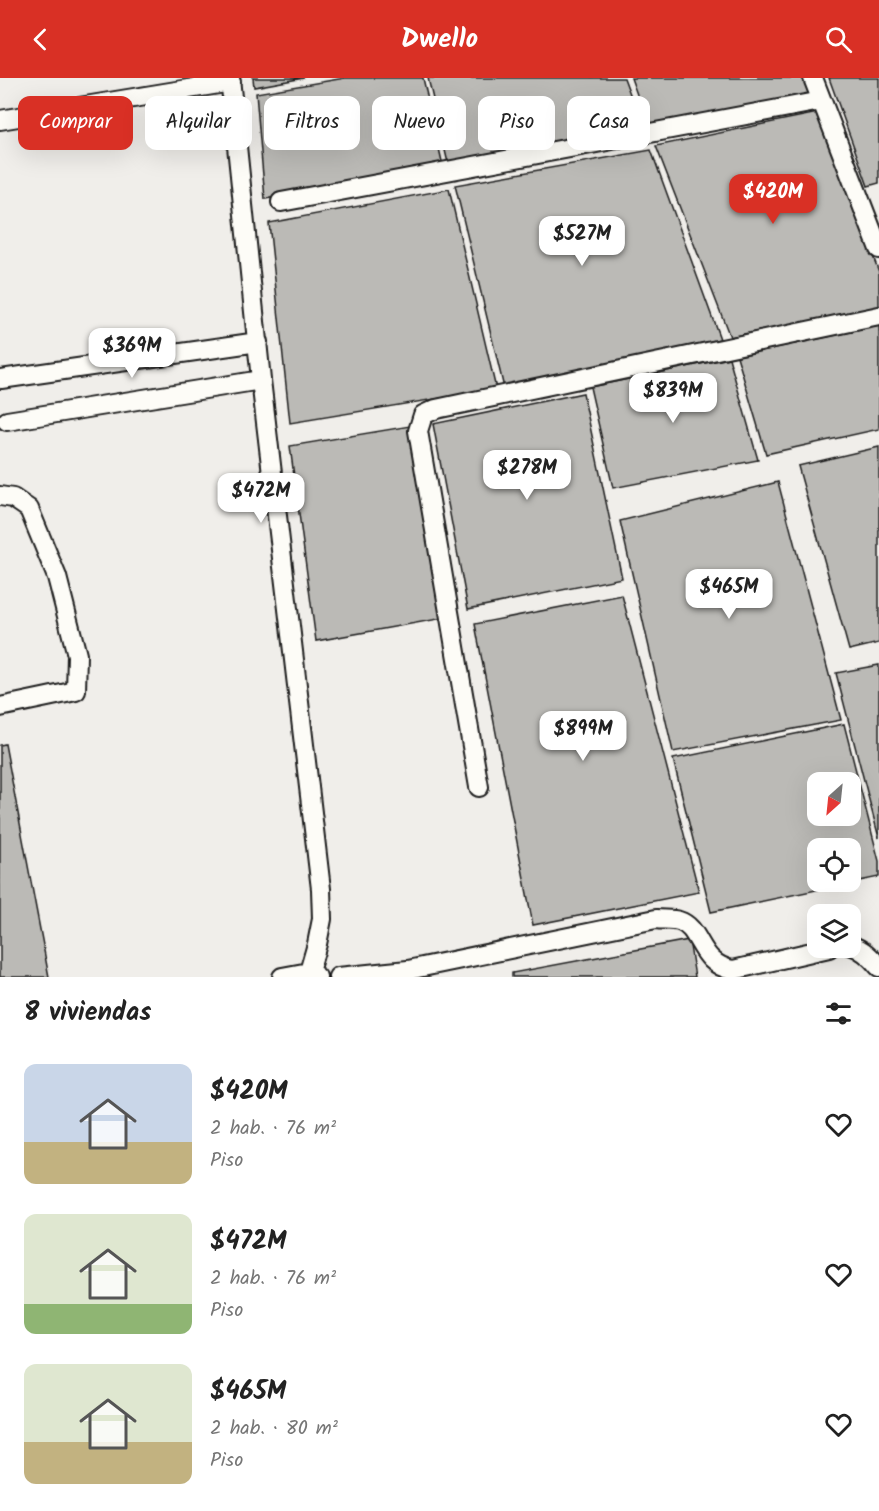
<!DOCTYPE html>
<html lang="es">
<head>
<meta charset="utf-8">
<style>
	:root { --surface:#fff; --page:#f2f2f2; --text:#222; --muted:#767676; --accent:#d93025 }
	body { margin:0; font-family:Kalam,sans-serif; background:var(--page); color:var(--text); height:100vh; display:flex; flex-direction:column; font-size:22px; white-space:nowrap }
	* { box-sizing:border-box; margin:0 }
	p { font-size:20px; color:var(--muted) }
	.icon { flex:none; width:33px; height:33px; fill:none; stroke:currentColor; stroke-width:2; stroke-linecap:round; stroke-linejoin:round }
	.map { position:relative; height:899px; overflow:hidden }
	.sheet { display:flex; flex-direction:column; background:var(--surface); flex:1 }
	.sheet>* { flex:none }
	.hud { position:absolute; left:18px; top:18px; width:843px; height:54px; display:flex; gap:12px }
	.needle { width:39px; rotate:207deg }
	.controls { position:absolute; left:807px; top:694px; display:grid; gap:12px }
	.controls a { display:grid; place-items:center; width:54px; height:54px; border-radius:12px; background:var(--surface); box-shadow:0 6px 24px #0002; font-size:30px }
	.price { position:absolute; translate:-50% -51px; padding:0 14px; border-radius:12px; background:#fff; color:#222; font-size:20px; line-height:39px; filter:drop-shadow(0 2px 3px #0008) }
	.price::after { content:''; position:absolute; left:50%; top:36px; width:18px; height:14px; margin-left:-9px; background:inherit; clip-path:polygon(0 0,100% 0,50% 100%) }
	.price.selected { background:var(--accent); color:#fff }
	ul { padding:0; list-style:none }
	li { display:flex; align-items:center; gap:18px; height:150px; padding:0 24px }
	li span { display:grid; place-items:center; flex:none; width:168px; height:120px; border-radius:12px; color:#555 }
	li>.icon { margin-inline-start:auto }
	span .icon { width:72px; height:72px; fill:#fffc; stroke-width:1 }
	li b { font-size:26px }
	h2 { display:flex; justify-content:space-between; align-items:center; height:72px; padding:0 24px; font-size:26px }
	.chip { padding:0 21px; border-radius:12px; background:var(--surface); box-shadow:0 6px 24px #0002; font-size:21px; line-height:54px }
	.chip.selected { background:var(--accent); color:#fff }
	header { display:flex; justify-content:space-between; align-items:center; height:78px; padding:0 24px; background:var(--accent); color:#fff; font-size:27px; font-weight:700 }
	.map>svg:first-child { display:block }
</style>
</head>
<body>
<header><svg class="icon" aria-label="back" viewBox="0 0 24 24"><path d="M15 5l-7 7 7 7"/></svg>Dwello<svg class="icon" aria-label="search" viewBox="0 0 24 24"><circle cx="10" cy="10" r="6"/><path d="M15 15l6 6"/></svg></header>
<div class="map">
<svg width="879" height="899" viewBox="0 0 879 899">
	<rect width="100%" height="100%" fill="#f0eeea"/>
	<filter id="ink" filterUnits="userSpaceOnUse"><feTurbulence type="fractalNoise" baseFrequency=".0167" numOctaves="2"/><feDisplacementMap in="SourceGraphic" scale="12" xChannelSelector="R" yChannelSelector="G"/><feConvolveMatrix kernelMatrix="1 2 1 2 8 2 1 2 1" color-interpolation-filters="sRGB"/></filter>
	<g filter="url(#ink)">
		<!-- building -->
		<path fill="#bbbab6" stroke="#1c1c1c" stroke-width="1.5" fill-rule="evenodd" d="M 253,0 L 304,0 L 254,9 Z
			M 345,0 L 423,0 L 443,88 L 265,121 L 256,15 Z
			M 428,0 L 624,0 L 643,51 L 448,85 Z
			M 631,0 L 805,0 L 811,16 L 648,47 Z
			M 829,0 L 879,0 L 879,105 L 868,108 Z
			M 818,35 L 879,194 L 879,230 L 730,259 L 656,68 Z
			M 651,72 L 720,261 L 504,310 L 455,107 Z
			M 449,111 L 496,311 L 290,345 L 269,145 Z
			M 879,248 L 879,351 L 766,376 L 737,278 Z
			M 729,280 L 758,382 L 613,410 L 590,309 Z
			M 583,315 L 622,500 L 468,531 L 433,346 Z
			M 410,348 L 444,540 L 316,563 L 290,368 Z
			M 879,369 L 879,565 L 849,572 L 798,388 Z
			M 778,404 L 841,642 L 673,674 L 620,443 Z
			M 622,517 L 699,814 L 533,847 L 475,546 Z
			M 879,587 L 879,760 L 836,595 Z
			M 844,646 L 879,783 L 879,799 L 711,834 L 673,681 ZM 818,705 L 850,705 L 850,738 L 818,738 ZM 818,771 L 850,771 L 850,804 L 818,804 Z
			M 5,666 L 49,899 L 0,899 L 0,667 Z
			M 689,862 L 695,899 L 512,899 L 512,895 Z"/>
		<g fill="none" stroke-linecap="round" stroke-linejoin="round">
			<!-- minor casing -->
			<g stroke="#1c1c1c" stroke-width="22">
				<path id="minor" d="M 230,0 L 261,302 L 321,811 L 322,841 L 317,866 L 309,894
					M 813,0 L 879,171
					M 0,42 L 231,4
					M 281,124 L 821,23
					M 1,301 L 258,264
					M 7,343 L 261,302
					M 0,418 L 13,420 L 29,431 L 57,499 L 77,577 L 76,613 L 0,629
					M 479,709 L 418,353 L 423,337 L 436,331 L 879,238
					M 850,867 C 863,871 871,879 879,889
					M 282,899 L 309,894 L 317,899
					M 338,899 L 408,892 L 656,841 C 663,842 672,841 679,843 C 702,850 698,886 733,892 L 829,870"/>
			</g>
			<!-- minor -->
			<use href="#minor" stroke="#fdfcf7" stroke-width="18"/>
		</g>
	</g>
</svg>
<div class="controls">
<a><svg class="needle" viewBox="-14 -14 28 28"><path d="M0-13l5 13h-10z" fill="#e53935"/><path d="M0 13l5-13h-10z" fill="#767676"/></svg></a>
<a><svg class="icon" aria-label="locate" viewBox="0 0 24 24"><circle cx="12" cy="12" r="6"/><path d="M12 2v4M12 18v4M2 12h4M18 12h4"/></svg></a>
<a><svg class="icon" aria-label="layers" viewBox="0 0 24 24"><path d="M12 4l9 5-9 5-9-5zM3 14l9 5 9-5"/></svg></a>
</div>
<b class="price selected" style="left:773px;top:147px">$420M</b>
<b class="price" style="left:582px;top:189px">$527M</b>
<b class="price" style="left:132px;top:301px">$369M</b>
<b class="price" style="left:673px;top:346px">$839M</b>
<b class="price" style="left:527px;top:423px">$278M</b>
<b class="price" style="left:261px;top:446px">$472M</b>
<b class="price" style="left:729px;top:542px">$465M</b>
<b class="price" style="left:583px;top:684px">$899M</b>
<div class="hud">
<a class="chip selected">Comprar</a>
<a class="chip">Alquilar</a>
<a class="chip">Filtros</a>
<a class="chip">Nuevo</a>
<a class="chip">Piso</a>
<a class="chip">Casa</a>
</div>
</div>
<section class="sheet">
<h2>8 viviendas<svg class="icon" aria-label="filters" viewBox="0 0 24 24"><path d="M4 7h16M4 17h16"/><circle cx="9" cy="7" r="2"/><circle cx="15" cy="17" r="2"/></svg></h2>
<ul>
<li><span style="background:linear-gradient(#c9d6e8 65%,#c2b280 0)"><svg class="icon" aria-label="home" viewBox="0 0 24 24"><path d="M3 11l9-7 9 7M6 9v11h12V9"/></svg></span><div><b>$420M</b><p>2 hab. · 76 m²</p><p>Piso</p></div><svg class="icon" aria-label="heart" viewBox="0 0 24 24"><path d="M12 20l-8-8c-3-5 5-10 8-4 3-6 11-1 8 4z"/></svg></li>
<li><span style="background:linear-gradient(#dfe7d0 75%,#8fb573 0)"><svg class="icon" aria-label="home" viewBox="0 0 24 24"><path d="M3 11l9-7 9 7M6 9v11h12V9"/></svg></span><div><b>$472M</b><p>2 hab. · 76 m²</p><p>Piso</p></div><svg class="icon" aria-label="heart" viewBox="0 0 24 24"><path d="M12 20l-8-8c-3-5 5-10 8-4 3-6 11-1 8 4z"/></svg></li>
<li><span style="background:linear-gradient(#dfe7d0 65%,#c2b280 0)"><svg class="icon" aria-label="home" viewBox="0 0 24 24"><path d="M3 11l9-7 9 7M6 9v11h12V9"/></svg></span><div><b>$465M</b><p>2 hab. · 80 m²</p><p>Piso</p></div><svg class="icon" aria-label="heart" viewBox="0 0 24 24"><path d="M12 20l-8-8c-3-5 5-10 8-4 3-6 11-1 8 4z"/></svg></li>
</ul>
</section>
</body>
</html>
